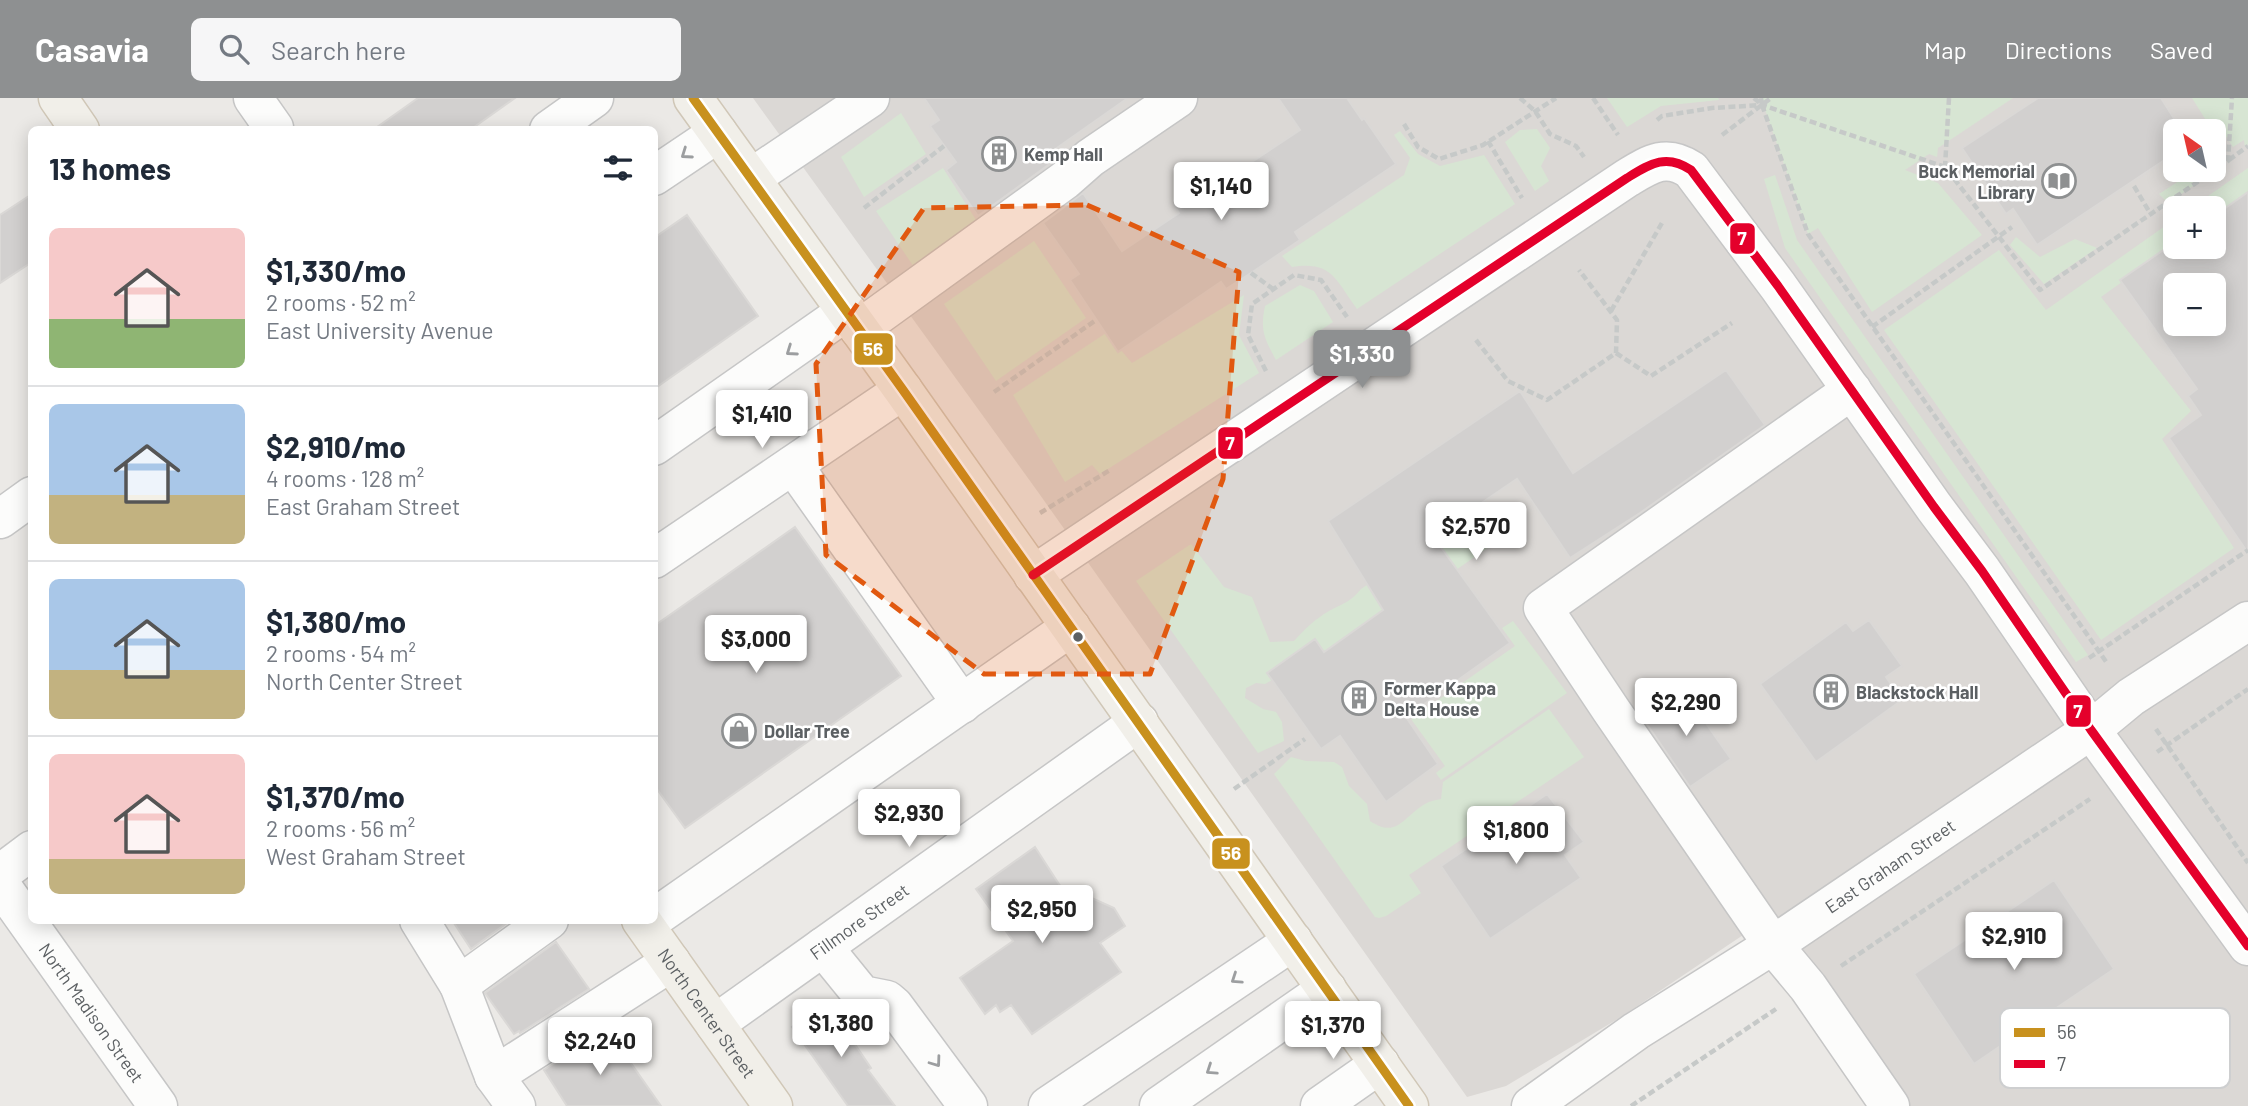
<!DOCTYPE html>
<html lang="en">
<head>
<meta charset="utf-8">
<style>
	:root { --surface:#fff; --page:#f6f6f7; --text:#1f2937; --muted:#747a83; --line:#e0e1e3; --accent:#8e9091 }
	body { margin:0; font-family:Barlow,sans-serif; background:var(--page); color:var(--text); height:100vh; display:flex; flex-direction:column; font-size:26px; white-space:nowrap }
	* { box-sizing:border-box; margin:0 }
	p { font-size:23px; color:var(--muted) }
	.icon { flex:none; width:38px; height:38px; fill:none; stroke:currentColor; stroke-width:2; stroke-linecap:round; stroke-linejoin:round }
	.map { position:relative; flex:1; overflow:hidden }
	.panel { position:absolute; left:28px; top:28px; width:630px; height:798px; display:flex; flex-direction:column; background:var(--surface); border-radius:10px; box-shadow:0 4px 18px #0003 }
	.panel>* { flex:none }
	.needle { width:46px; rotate:326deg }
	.fabs { position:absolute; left:2163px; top:21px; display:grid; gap:14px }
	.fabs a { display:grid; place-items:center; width:63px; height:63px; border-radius:10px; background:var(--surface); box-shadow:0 4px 18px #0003; font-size:35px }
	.price { position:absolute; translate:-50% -60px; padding:0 16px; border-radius:7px; background:#fff; color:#222; font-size:23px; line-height:46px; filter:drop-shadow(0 2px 4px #0008) }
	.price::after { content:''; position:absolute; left:50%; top:42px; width:21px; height:16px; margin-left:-10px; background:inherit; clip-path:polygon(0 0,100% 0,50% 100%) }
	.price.selected { background:var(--accent); color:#fff }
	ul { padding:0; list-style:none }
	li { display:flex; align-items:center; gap:21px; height:175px; padding:0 21px }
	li+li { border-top:2px solid var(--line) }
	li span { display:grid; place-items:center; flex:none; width:196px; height:140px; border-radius:10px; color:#555 }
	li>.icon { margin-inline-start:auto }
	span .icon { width:84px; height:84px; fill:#fffc; stroke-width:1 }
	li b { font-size:30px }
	h2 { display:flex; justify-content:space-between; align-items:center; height:84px; padding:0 21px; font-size:30px }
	header { display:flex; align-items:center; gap:42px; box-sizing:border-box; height:98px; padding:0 35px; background:var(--accent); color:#fff }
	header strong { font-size:33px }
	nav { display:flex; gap:38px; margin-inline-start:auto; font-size:24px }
	.search { width:490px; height:63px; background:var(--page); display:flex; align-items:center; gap:18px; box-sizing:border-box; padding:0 24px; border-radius:10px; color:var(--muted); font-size:26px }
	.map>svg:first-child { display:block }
</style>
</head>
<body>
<header>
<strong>Casavia</strong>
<div class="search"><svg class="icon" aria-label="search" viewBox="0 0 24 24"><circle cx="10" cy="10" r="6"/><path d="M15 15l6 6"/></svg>Search here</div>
<nav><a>Map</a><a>Directions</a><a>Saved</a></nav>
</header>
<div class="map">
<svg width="2248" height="1008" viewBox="0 0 2248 1008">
	<rect width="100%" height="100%" fill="#ebe9e6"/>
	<!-- education -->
	<path fill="#dbd8d5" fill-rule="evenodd" d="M 753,0 L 2248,0 L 2248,1008 L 1878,1008 L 1758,827 L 1621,919 L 1506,988 L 1467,999 L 1038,394 ZM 2175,33 L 2214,33 L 2214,72 L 2175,72 ZM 2175,110 L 2214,110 L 2214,149 L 2175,149 ZM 2175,187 L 2214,187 L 2214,226 L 2175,226 Z"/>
	<!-- green -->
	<path fill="#d7e5d3" d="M 1607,0 L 1718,0 L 1719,2 L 1661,8 L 1627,29 Z
		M 1761,0 L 2013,0 L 1938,50 L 1937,59 L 1929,56 L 1905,72 L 1938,85 L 1982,137 L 1872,214 L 1818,130 L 1808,136 Z
		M 2192,0 L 2248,0 L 2248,46 L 2245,49 L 2244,42 L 2233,49 L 2225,37 L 2225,66 L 2168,105 L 2159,96 L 2191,75 L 2189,72 L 2214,72 L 2214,43 L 2217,40 Z
		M 901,15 L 926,56 L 864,99 L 841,59 Z
		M 1537,31 L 1550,50 L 1541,68 L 1549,83 L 1535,93 L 1505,44 L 1520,32 Z
		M 1400,33 L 1418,56 L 1440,68 L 1484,57 L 1515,106 L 1357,211 C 1335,181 1332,163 1292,169 L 1282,158 L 1404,77 L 1410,60 L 1394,37 Z
		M 943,70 L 983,133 L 920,178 L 876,113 Z
		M 2248,70 L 2248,94 L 2214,119 L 2214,110 L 2191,110 Z
		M 1775,77 L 1797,142 L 2088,557 L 2076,564 L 1785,150 L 1764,81 Z
		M 2175,121 L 2175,146 L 2101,199 L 2191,313 L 2162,341 L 2234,450 L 2101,542 L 1884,232 L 1999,152 L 2046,212 Z
		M 2016,139 L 2040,159 L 2075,141 L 2097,150 L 2044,186 L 2010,147 Z
		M 1034,143 L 1086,220 L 996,283 L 944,206 Z
		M 1300,187 L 1314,193 L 1333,224 L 1276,262 C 1264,240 1260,232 1265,208 Z
		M 1244,197 L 1239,237 L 1259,275 L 1100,376 L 1092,367 L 1065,384 L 1013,297 L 1106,235 L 1132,265 Z
		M 1490,406 L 1509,435 L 1453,474 L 1324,554 L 1314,541 L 1267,575 L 1272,582 L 1265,586 L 1256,585 L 1246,590 L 1245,600 L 1263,611 L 1276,614 L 1282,624 L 1284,643 L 1258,655 L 1136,483 L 1191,446 L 1224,489 L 1252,499 L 1270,544 L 1294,543 C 1305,531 1315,521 1329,513 C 1342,506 1352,503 1361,491 Z
		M 1513,523 L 1567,595 L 1441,682 L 1436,675 L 1445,668 L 1411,621 L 1515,548 L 1502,530 Z
		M 1549,611 L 1584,659 L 1409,777 L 1421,795 L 1386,818 L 1379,820 L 1375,819 L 1274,676 L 1291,659 L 1306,663 L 1334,664 L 1342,669 L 1349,688 L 1367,706 L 1370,723 C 1397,741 1403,719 1425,706 C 1430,703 1436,702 1441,701 L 1443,684 Z"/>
	<!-- building -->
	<path fill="#d2d0cf" stroke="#dad8d6" stroke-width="2" fill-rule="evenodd" d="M 418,0 L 515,0 L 470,32 L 373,32 Z
		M 924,0 L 1128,0 L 1054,52 L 1058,59 L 1051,65 L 978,118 L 946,72 L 956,64 L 930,28 L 939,22 Z
		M 1278,0 L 1347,0 L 1362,22 L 1364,20 L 1396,66 L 1295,134 L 1300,142 L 1251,175 L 1226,191 L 1221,184 L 1118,254 L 1070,182 L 1079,176 L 1043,125 L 1083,95 L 1122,153 L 1179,115 L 1174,107 L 1240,63 L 1244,69 L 1300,32 Z
		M 2038,0 L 2161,0 L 2175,22 L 2175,55 L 2037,147 L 2013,111 L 2006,116 L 1962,50 Z
		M 2248,94 L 2248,455 L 2169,340 L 2201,317 L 2188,298 L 2197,291 L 2120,182 L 2175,144 L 2175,149 L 2214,149 L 2214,118 ZM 2175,187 L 2214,187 L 2214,226 L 2175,226 Z
		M 32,96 L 32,164 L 0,185 L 0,117 Z
		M 687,117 L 758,218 L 654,291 L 654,140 Z
		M 1726,272 L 1765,327 L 1640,415 L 1570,460 L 1517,381 L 1433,438 L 1510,545 L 1406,619 L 1438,666 L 1386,704 L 1340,638 L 1321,651 L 1267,575 L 1315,541 L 1324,554 L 1383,512 L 1328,423 L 1520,293 L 1573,375 Z
		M 795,429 L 901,578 L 685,730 L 654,687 L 654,528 Z
		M 1869,522 L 1902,568 L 1886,579 L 1902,602 L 1816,664 L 1760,586 L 1846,524 L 1853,533 Z
		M 1682,591 L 1731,661 L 1690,689 L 1642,619 Z
		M 1547,696 L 1584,744 L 1565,757 L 1581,780 L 1490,841 L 1441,768 Z
		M 1035,749 L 1068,800 L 1081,795 L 1114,810 L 1125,828 L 1100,845 L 1121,874 L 1032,936 L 1011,907 L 1000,914 L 996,907 L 985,916 L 960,880 L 1013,843 L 976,791 Z
		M 2054,782 L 2114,871 L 1974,966 L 1914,876 Z
		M 452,822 L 511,822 L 471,851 Z
		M 556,844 L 589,891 L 520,935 L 519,933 L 514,936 L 485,895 Z
		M 827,905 L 871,970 L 868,972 L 895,1008 L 848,1008 L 792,929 Z
		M 607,931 L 661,1008 L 567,1008 L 544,972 Z"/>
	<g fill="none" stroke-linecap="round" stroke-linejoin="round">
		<!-- minor casing -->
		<g stroke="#c6c6c6" stroke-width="41">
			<g id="minor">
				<path d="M 253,0 L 274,30 L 272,32"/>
				<path d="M 549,32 L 594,0"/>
				<path d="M 654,78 L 718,35"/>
				<path d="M 751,80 L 870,0"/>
				<path d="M 859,231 L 1065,82 L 1090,60 L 1178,0"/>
				<path d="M 1852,292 L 1543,510 L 1611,612 L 1773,847 L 1808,889 L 1890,1008"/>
				<path d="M 654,348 L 847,213"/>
				<path d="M 793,367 L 962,606"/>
				<path d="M 0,421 L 32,398"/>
				<path d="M 654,461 L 903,292"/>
				<path d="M 1033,477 L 1627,80 C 1650,66 1666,55 1691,72 L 1778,188 L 1934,409 L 1982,473 L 2091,632 L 2248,848"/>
				<path d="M 0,776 L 32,752"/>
				<path id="s1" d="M 0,786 L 158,1008"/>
				<path d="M 654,820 L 1071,529"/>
				<path d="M 419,822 L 459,887 L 494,978"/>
				<path d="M 823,849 L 862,897 L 887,902 L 894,908 L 968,1008"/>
				<path d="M 459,887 L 549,822"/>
				<path id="s2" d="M 715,926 L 1139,624"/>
				<path d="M 516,1008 L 494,978 L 671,864"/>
				<path d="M 1048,1008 L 1293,843"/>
				<path d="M 1159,1008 L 1327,891"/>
				<path d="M 1320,1008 L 1380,966"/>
				<path id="s3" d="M 1531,1008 L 1636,933 L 1773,847 L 2091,632 L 2131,599 L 2248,523"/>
			</g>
		</g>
		<!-- major casing -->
		<g stroke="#d0c7b7" stroke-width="41">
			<g id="major">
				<path d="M 58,0 L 80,32"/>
				<path d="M 693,0 L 903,292 L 1409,1008"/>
				<path id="s4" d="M 641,822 L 773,1008"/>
			</g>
		</g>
		<!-- path -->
		<path stroke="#c6c9c8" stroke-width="4.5" stroke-dasharray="7 3.5" stroke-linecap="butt" d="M 1520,0 L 1535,13 L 1550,36 L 1576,48 L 1584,59
			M 1593,0 L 1618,37
			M 1754,0 L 1762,7 L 1761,0
			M 1949,0 L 1945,69 L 2040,192 L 2228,63 L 2232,0
			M 1762,7 L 1808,136 L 2107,565
			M 1657,22 L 1662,18 L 1712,10 L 1762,7 L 1945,69
			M 1404,26 L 1418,49 L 1439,61 L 1483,47 L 1556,0
			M 1722,37 L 1771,0
			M 1488,43 L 1522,100
			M 2229,62 L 2248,48
			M 2134,88 L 2150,115
			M 864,110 L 944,48
			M 1251,175 L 1273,191
			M 1611,213 L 1662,125
			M 1872,229 L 2012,129
			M 1476,242 L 1508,283 L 1547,302 L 1616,255 L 1617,222 L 1579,172
			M 1616,255 L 1651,278 L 1732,225
			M 1266,273 L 1248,237 L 1252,206 L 1294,177 L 1321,182 L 1347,219
			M 994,294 L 1096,222
			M 1040,415 L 1110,372
			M 2089,560 L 2248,452
			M 2156,631 L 2248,765
			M 2157,654 L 2248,591
			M 1234,691 L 1305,641
			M 1841,868 L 2090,701
			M 1631,1008 L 1776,911"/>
		<!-- minor -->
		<use href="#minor" stroke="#fcfcfb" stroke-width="38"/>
		<!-- major -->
		<use href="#major" stroke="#f1efe9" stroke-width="38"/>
		<!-- bus-1 casing -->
		<g stroke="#fff" stroke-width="14">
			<path id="bus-1" d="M 693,0 L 903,292 L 1409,1008"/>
		</g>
		<!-- bus-2 casing -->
		<g stroke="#fff" stroke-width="14">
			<path id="bus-2" d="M 1033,477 L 1627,80 C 1650,66 1666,55 1691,72 L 1778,188 L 1934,409 L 1982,473 L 2091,632 L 2248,848"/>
		</g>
		<!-- bus-1 -->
		<use href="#bus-1" stroke="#c8911e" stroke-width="9"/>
		<!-- bus-2 -->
		<use href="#bus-2" stroke="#e4002b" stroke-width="9"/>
	</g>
	<!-- one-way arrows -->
	<defs><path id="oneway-chevron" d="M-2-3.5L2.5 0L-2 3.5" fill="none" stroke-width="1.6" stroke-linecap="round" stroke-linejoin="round" transform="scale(1.75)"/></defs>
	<g stroke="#9c9ea0">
		<use href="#oneway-chevron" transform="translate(686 56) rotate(145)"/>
		<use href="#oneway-chevron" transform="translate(791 253) rotate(145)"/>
		<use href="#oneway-chevron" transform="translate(1236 881) rotate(146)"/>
		<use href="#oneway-chevron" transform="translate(936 964) rotate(54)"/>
		<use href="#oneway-chevron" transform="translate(1211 972) rotate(146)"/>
	</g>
	<!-- marked area -->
	<path fill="#e15910" fill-opacity="0.2" stroke="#e15910" stroke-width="5" stroke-dasharray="14 9" stroke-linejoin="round" d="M 1087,107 L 1239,174 L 1223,381 L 1150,576 L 984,576 L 826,457 L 816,266 L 924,110 Z"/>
	<!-- icons -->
	<defs>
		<g id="building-ring" transform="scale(1.75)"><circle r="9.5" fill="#fff" stroke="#8e9091" stroke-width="1.5"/><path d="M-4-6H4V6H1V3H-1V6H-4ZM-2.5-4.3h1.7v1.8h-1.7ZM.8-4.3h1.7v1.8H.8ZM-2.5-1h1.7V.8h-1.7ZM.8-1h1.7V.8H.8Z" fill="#8e9091"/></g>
		<g id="library-ring" transform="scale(1.75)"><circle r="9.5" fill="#fff" stroke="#8e9091" stroke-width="1.5"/><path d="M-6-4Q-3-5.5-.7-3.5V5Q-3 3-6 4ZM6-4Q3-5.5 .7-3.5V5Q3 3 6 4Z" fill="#8e9091"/></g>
		<g id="shop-ring" transform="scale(1.75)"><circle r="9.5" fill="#fff" stroke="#8e9091" stroke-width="1.5"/><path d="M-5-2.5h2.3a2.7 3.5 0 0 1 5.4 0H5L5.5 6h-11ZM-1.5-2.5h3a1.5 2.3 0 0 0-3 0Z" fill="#8e9091"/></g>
	</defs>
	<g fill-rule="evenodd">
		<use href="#building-ring" x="999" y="56"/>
		<use href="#library-ring" x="2059" y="83"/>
		<use href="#building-ring" x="1831" y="594"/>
		<use href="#building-ring" x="1359" y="600"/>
		<use href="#shop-ring" x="739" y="633"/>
	</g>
	<!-- markers -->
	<circle fill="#5c6063" stroke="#fff" stroke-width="2.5" cx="1078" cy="539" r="6"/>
	<g text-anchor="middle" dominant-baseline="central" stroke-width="5" stroke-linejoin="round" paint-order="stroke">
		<!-- poi labels -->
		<g font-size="18" font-weight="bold" fill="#5c6063" stroke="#fff" text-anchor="start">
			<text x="1024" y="56">Kemp Hall</text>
			<text x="2035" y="73" text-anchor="end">Buck Memorial<tspan x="2035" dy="21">Library</tspan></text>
			<text x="1384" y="590">Former Kappa<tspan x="1384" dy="21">Delta House</tspan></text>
			<text x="1856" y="594">Blackstock Hall</text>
			<text x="764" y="633">Dollar Tree</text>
		</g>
		<!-- street labels -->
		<g font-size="18" fill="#5c6063" stroke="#fff">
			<text stroke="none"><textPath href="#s3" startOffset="432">East Graham Street</textPath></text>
			<text stroke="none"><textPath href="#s2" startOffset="177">Fillmore Street</textPath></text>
			<text stroke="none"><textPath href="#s1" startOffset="158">North Madison Street</textPath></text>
			<text stroke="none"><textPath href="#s4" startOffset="114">North Center Street</textPath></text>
		</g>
	</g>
	<!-- legend -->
	<rect x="2000" y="910" width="230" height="80" rx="10" fill="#fff" stroke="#cecfd0" stroke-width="2"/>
	<rect x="2014" y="930" width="31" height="9" fill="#c8911e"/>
	<rect x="2014" y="962" width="31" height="8" fill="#e4002b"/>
	<g font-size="19" fill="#5c6063">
		<text x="2057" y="941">56</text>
		<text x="2057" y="973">7</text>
	</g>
	<g stroke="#fff" stroke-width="2.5">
		<rect x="1729" y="124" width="27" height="33" rx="7" fill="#e4002b"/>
		<rect x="853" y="234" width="41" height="34" rx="7" fill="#c8911e"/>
		<rect x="1217" y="328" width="27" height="34" rx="7" fill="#e4002b"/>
		<rect x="2065" y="596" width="27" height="34" rx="7" fill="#e4002b"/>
		<rect x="1211" y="739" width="40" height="33" rx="7" fill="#c8911e"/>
	</g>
	<g font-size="19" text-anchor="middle" font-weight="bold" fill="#fff">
		<text x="1742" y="147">7</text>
		<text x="873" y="258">56</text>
		<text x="1230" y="352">7</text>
		<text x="2078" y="620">7</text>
		<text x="1231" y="762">56</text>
	</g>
</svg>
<div class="fabs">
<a><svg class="needle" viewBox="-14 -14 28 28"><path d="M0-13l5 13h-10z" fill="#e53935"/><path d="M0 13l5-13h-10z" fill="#747a83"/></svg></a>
<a>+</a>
<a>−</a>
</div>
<b class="price" style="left:1221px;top:124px">$1,140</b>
<b class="price selected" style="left:1362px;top:292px">$1,330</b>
<b class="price" style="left:762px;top:352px">$1,410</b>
<b class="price" style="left:1476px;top:464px">$2,570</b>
<b class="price" style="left:756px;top:577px">$3,000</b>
<b class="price" style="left:1686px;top:640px">$2,290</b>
<b class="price" style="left:909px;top:751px">$2,930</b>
<b class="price" style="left:1516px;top:768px">$1,800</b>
<b class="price" style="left:1042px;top:847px">$2,950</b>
<b class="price" style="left:2014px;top:874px">$2,910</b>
<b class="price" style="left:841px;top:961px">$1,380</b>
<b class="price" style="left:1333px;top:963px">$1,370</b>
<b class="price" style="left:600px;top:979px">$2,240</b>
<section class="panel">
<h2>13 homes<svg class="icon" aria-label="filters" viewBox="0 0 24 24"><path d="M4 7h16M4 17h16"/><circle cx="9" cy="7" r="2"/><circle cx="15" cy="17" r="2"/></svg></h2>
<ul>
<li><span style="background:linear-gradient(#f6c9c9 65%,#8fb573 0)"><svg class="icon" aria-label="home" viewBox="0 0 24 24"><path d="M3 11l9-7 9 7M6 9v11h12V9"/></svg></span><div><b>$1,330/mo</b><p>2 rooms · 52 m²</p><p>East University Avenue</p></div></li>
<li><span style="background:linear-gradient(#a9c7e8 65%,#c2b280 0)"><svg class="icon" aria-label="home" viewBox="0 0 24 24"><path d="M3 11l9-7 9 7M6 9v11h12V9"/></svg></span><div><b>$2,910/mo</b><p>4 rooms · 128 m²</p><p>East Graham Street</p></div></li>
<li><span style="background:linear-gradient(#a9c7e8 65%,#c2b280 0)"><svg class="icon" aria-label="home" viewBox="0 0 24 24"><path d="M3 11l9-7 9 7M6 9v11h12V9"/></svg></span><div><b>$1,380/mo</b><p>2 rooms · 54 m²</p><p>North Center Street</p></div></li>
<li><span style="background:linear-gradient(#f6c9c9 75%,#c2b280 0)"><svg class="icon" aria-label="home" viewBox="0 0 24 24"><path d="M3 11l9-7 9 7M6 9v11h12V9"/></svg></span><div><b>$1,370/mo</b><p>2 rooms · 56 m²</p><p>West Graham Street</p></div></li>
</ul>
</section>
</div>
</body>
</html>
